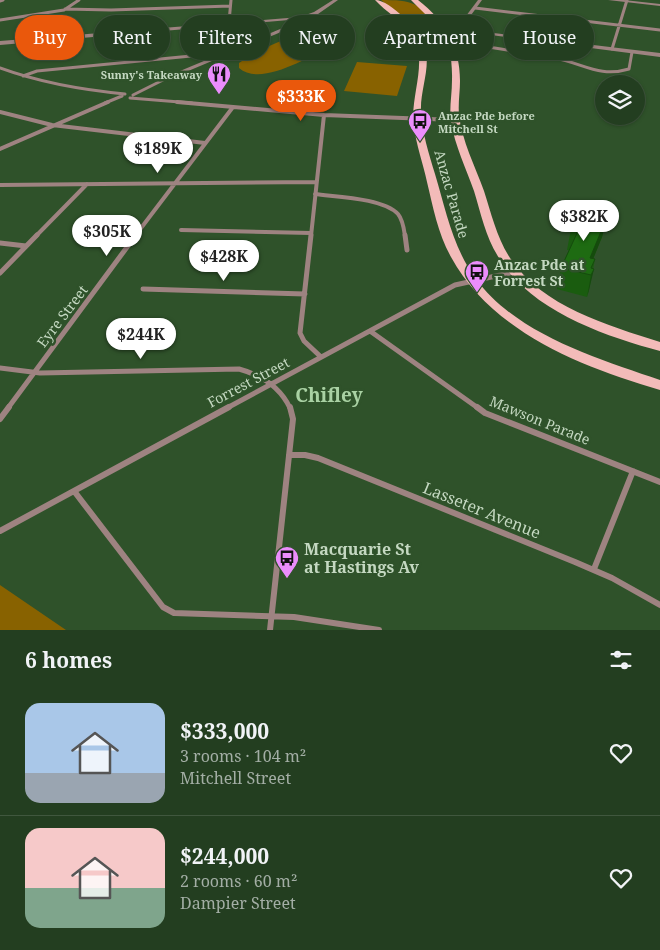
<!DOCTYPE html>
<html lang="en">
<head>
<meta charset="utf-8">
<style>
	:root { --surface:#233e20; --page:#2b4529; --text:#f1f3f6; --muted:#a3aea5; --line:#40573e; --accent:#ea580c }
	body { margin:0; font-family:"Noto Serif",serif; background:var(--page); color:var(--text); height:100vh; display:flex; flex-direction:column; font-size:19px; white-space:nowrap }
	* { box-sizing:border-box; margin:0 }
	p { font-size:16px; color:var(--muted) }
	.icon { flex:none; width:28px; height:28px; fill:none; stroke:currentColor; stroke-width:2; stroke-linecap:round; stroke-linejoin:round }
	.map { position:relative; height:630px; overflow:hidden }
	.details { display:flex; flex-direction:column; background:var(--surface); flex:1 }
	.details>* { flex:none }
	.hud { position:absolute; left:15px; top:15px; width:630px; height:45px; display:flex; gap:10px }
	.fabs { position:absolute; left:595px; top:75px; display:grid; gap:10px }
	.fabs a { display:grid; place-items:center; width:50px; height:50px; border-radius:50%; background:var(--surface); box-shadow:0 1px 4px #0004,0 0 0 1px var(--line); font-size:25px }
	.price { position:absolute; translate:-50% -42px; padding:0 11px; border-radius:18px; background:#fff; color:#222; font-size:16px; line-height:32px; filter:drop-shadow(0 1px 2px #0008) }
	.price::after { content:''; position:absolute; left:50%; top:30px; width:15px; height:11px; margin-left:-8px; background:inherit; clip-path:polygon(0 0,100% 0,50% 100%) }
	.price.current { background:var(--accent); color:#fff }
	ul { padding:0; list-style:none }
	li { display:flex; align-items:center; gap:15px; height:125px; padding:0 25px }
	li+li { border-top:1px solid var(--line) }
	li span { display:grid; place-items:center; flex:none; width:140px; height:100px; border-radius:15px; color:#555 }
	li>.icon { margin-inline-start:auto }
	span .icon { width:60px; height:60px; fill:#fffc; stroke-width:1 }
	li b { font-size:21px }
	h2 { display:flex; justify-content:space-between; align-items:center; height:60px; padding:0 25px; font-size:21px }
	.tag { padding:0 18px; border-radius:22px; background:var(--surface); box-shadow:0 1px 4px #0004,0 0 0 1px var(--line); font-size:18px; line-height:45px }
	.tag.current { background:var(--accent); color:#fff }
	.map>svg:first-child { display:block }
</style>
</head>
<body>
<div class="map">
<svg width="660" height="630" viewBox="0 0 660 630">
	<rect width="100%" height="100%" fill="#2f522a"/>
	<!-- green -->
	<path fill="#886200" d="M 381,0 C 412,0 419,2 438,28 L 414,29 Z
		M 292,36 L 330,47 C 308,57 261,87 239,68 L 239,63 L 245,59 L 242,58 Z
		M 357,62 L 407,66 L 397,96 L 344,91 Z
		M 0,585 L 66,630 L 0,630 Z"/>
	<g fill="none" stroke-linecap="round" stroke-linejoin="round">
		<!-- minor-far3 -->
		<path stroke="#9e8381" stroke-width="3" d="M 231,0 L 229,22 L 263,38
			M 0,1 L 3,0
			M 475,8 L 660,30
			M 65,9 L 111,10 L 230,6
			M 0,20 L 64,10 L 79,0
			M 458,30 L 457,39 L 462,43 C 493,48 524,52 554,58 C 583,63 599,78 629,69 L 632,52
			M 612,49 L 627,0
			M 0,68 C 41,83 82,90 125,94
			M 23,76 L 37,71 L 191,56 L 214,59
			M 133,95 L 165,79 L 301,22 L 303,20 L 301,18
			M 130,98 L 192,103
			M 105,103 L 122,96"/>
		<!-- minor-far2 -->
		<path stroke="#9e8381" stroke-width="4" d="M 177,102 L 324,115 L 455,120
			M 0,112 L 52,125 L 205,143
			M 0,149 L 108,102
			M 0,185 L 316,182
			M 315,194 C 337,197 383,198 398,214 C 403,220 404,229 405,236
			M 181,230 L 311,233
			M 36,236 L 87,184
			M 135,236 L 233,107
			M 311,236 L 324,115"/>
		<!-- minor-far1 -->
		<path stroke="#9e8381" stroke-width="5" d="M 311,235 L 300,333 L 304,341 L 321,357
			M 405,235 L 407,250
			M 0,243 L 26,246
			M 0,273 L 37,235
			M 143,289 L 305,294
			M 370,331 L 478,408
			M 0,368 L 40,373 L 239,369 C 261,375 280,387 290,408
			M 8,408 L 136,235
			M 227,408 L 455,285 L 514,272"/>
		<!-- minor -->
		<path stroke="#9e8381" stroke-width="6" d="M 477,407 L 485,413 L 660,482
			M 0,419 L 9,407
			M 289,455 L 305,455 L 318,458 L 575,562 L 612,578 L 660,605
			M 74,491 L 163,607 L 174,613 L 294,617 L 379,630
			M 0,531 L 229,407
			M 594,569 L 633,471
			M 270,630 L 293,419 L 290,407"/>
		<!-- tertiary -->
		<path fill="#9e8381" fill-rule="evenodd" d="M 333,0 L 338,0 L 318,14 L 301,19 L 0,45 L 0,41 L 300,17 L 314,12 Z
			M 478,0 L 482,0 L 461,29 L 660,53 L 660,57 L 452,30 L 414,34 L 411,32 L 414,30 L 457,28 Z
			M 608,0 L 624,0 L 660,4 L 660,6 Z"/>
		<!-- primary -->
		<path fill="#f3bbb9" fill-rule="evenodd" d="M 375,0 C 391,0 420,32 425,47 C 431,68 420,90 421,111 C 422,133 429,154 435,174 C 446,211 453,248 476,279 C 516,334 598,359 660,380 L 660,390 C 581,367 492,332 451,257 C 438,234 433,207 427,182 C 423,163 416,145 414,126 C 409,97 430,60 411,34 C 401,20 386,12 375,0 Z
			M 411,0 L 418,0 C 445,21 460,46 460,81 C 460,92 458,103 459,115 C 462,141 475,166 484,191 C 491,213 497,238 510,258 C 543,307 607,325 660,342 L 660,351 C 604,336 530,310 499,258 C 486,238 481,214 474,191 C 466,168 455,146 451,122 C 449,108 452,95 452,80 C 453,35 439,29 411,0 Z"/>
	</g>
	<!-- wall -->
	<path fill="#1a5c0f" d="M 598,215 L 607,217 L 602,237 L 593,259 L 595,259 L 589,290 L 587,297 L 557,289 L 561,268 L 569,250 L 567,250 L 571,229 Z"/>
	<!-- shaded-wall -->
	<path fill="#154b0d" d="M 607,217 L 602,237 L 587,274 L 590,258 Z
		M 594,269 L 589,290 L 587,297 L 591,275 Z"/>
	<!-- building -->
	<path fill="#1e6b12" stroke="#154b0d" d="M 580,211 L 592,213 L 592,211 L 599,212 L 598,215 L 607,217 L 590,258 L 595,259 L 591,268 L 594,269 L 591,275 L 561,268 L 578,231 L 571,229 Z"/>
	<!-- icons -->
	<defs>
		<g id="restaurant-pin" transform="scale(1.25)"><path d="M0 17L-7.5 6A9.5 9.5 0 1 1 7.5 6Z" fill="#eb8dfc" stroke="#2f522a"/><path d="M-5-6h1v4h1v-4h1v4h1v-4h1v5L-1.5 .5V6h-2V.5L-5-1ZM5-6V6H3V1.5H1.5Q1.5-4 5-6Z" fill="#111"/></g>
		<g id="bus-pin" transform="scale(1.25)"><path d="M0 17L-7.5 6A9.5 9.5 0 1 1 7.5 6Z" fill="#eb8dfc" stroke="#2f522a"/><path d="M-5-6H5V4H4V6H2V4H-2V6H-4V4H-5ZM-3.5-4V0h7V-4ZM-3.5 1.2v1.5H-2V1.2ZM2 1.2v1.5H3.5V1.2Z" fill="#111"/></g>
	</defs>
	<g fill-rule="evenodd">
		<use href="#restaurant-pin" x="219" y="74"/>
		<use href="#bus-pin" x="420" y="121"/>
		<use href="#bus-pin" x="477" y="272"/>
		<use href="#bus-pin" x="287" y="558"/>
	</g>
	<g text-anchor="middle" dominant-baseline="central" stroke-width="5" stroke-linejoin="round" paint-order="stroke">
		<!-- far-poi labels -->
		<g font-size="11" font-weight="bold" fill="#c4d8c1" stroke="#2f522a" text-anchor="end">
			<text x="202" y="74">Sunny's Takeaway</text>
			<text x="438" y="115" text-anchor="start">Anzac Pde before<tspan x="438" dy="13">Mitchell St</tspan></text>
		</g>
		<!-- street labels -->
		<g font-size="14" fill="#c4d8c1" stroke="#2f522a">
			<text transform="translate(452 194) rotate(74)">Anzac Parade</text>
			<text transform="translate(62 316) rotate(-53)">Eyre Street</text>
			<text transform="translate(248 382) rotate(-28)">Forrest Street</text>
			<text transform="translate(540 420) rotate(22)">Mawson Parade</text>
		</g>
		<!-- poi labels -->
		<g font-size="14" font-weight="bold" fill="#c4d8c1" stroke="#2f522a" text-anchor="start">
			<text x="494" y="264">Anzac Pde at<tspan x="494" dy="16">Forrest St</tspan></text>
		</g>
		<!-- near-street labels -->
		<g font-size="16" fill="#c4d8c1" stroke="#2f522a">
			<text transform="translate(482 510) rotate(22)">Lasseter Avenue</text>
		</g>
		<!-- near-poi labels -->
		<g font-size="16" font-weight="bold" fill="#c4d8c1" stroke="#2f522a" text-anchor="start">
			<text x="304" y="549">Macquarie St<tspan x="304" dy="18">at Hastings Av</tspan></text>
		</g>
		<!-- district labels -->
		<g font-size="19" font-weight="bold" fill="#a9d1a3" stroke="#2f522a">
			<text x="329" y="395">Chifley</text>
		</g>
	</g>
</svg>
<div class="fabs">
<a><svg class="icon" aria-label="layers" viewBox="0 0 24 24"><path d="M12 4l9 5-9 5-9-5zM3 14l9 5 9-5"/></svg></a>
</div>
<b class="price current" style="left:301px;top:122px">$333K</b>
<b class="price" style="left:158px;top:174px">$189K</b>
<b class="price" style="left:584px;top:242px">$382K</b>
<b class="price" style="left:107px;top:257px">$305K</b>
<b class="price" style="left:224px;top:282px">$428K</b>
<b class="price" style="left:141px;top:360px">$244K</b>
<div class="hud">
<a class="tag current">Buy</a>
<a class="tag">Rent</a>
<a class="tag">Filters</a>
<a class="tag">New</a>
<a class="tag">Apartment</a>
<a class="tag">House</a>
</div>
</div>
<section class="details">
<h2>6 homes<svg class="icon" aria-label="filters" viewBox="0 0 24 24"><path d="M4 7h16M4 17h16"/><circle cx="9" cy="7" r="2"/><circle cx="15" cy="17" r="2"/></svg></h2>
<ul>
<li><span style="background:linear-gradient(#a9c7e8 70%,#9aa5b1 0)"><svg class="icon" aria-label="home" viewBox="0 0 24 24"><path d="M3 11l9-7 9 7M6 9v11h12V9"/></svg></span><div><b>$333,000</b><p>3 rooms · 104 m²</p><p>Mitchell Street</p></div><svg class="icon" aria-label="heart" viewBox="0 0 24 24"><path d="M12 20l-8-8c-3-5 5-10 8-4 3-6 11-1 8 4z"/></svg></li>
<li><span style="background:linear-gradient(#f6c9c9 60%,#7fa58c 0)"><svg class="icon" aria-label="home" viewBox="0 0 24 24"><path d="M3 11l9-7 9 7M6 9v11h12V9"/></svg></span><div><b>$244,000</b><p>2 rooms · 60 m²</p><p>Dampier Street</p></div><svg class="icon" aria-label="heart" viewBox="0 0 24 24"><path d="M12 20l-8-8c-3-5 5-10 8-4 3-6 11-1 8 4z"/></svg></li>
</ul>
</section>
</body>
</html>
